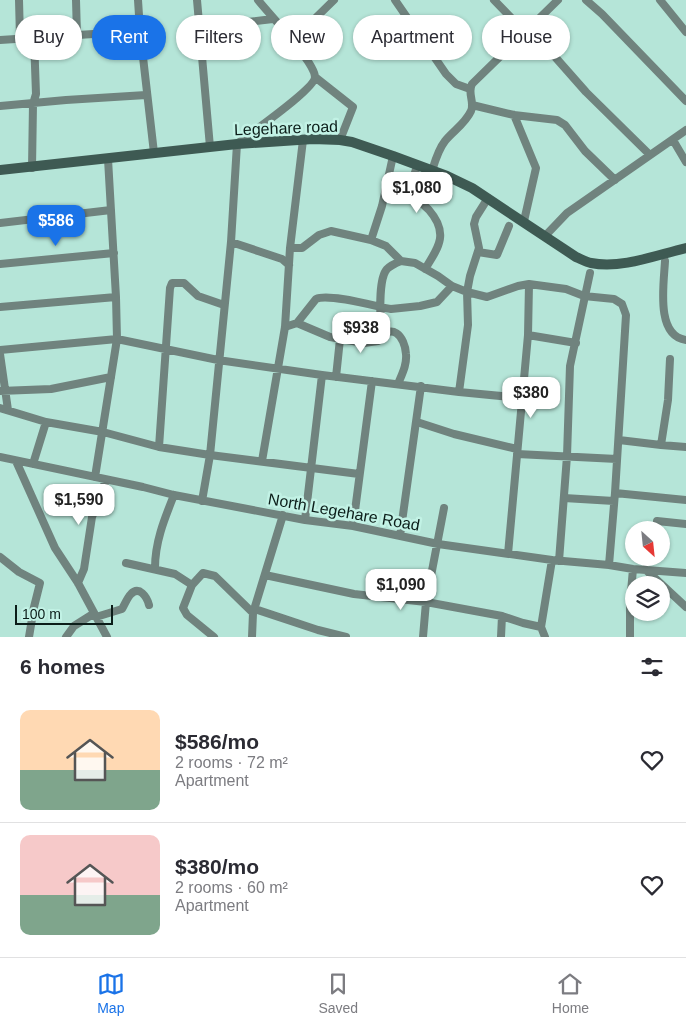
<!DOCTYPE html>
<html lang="en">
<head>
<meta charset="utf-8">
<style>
	:root { --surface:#fff; --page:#f2f2f3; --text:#2b2b33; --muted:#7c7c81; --line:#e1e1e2; --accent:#1a73e8 }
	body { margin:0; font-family:Arial,sans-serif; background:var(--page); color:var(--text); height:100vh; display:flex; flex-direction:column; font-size:19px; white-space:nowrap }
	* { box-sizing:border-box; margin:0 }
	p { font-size:16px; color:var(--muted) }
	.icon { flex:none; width:28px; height:28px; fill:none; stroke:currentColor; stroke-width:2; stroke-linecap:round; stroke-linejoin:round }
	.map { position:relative; height:637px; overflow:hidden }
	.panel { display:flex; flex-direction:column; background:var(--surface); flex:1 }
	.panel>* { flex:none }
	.guide { position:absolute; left:15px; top:15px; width:656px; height:45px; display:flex; gap:10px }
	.needle { width:32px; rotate:153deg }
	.tools { position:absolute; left:625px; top:521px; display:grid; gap:10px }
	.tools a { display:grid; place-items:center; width:45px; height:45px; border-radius:50%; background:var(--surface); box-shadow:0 1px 4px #0004; font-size:25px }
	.scale { position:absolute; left:15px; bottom:12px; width:98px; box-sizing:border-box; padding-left:5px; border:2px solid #0b1d19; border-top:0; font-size:14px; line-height:18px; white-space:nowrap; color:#0b1d19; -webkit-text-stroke:4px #c2f2e5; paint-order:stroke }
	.price { position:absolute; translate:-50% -42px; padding:0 11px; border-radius:10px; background:#fff; color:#222; font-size:16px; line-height:32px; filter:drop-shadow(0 1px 2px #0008) }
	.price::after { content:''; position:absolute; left:50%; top:30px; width:15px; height:11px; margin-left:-8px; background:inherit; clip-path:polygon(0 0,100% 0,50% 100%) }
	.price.active { background:var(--accent); color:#fff }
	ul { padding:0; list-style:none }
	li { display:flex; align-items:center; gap:15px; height:125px; padding:0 20px }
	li+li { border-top:1px solid var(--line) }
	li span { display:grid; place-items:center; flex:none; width:140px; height:100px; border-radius:10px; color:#555 }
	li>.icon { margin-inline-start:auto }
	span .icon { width:60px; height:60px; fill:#fffc; stroke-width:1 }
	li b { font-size:21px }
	h2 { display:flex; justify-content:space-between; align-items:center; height:60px; padding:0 20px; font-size:21px }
	.chip { padding:0 18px; border-radius:22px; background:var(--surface); box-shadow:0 1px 4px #0004; font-size:18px; line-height:45px }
	.chip.active { background:var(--accent); color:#fff }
	.menu { display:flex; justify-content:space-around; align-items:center; height:70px; border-top:1px solid var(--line); background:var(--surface); font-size:14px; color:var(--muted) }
	.menu a { display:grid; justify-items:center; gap:2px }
	.menu .active { color:var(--accent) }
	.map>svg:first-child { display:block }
</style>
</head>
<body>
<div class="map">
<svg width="686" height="637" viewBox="0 0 686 637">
	<rect width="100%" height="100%" fill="#b5e5d8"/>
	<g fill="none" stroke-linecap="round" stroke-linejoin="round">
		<!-- minor -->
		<path stroke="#70837e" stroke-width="8" d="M 19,0 L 20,38
			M 76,0 L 77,35
			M 138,0 L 140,31 L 154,153
			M 197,0 L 210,147
			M 395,0 L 446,74 L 456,84 L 470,89
			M 494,0 L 526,33 L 556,58 L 586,92 L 650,155
			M 586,0 L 602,14 L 686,101
			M 660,0 L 686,32
			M 200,28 L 273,19
			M 0,40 L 140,31
			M 292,41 L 334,0
			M 315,77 L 353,107 L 340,140
			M 472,105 L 514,115 L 557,120 L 565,125 L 585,151 L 615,180
			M 0,106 L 66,100 L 146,95
			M 514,115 L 536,168 L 524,221
			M 673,140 L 686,162
			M 417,166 C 415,173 410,185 413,192 C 416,199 424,205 429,210 C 449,233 439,247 425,269
			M 32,168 L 33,104 L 36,94 L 34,38
			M 432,171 C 435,161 438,150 445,141 C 453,131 465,124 471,111 C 475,102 467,93 472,84 L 558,0
			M 0,223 L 111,210
			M 546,235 L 567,213 L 686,130
			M 371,240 L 386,246 L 401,261 L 415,263 L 438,276 L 452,286 L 467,292 L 487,297 L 518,286 L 529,284 L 566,289 L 584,296 L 614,299 L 622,304 L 626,315 L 615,493 L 609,565
			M 231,242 L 282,259 L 289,265
			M 290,248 L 302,248 L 319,235 L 331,231 L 371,240 L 382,206 L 393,156
			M 478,252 L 497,255 L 509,226
			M 665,261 C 664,283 655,336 686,340
			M 0,264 L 114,253
			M 0,307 L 116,297
			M 297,323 L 330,337 L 364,343 L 378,341 C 391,321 405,336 406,354 C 407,365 402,374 398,384
			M 285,327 L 297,323 L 316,299 C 328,293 375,306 391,309 L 420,306 L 437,302 L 452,286
			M 528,335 L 576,343
			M 381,336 C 381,322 377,280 387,269 C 391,265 396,263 401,261
			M 0,350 L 117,339 L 218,360 L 322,375 L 459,392 L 522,398
			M 0,354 L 8,410
			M 336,377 L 340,339
			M 0,391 L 51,389 L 111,377
			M 459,392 L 468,325 L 467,292 L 470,276 L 479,248 L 474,224 L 476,217 L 488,198
			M 0,408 L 46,422 L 103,432 L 159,447 L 210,455 L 359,474
			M 417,422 L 454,434 L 517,449
			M 619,440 L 661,445 L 686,447
			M 661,445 L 668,400 L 670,359
			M 159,447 L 170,288 L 172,283 L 184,283 L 198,296 L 224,305
			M 517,454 L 617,459
			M 0,457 L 143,487 L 174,495 L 305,520 L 353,526 L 438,544 L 552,560 L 609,565 L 633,569 L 686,573
			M 16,461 L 55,548 L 78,583 L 107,637
			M 262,461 L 285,327 L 290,248 L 303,140
			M 33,464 L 46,422
			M 95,477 L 117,339 L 116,297 L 108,159
			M 615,493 L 686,500
			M 564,498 L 614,501
			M 202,501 L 210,455 L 231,242 L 237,144 C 249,134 315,89 315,77 C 315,62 269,14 258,0
			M 305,520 L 322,375
			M 657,521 L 686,524
			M 353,526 L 372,381
			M 400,536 L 421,386
			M 508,554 L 528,335 L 529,284
			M 0,557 L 19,572 L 40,583 L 34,607 L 29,637
			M 559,561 L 567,456 L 570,366 L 590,273
			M 126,563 L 175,574 L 192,585
			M 155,568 C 155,542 164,520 174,495
			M 645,569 L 686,607
			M 265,575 L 354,594 L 426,602 L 502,616 L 523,623 L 541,627
			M 78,583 L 84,569 L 92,517 L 106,480
			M 255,609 L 318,630 L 346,637
			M 96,617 L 122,609 C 125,604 127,598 131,594 C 139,585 147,597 149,605
			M 66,637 L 74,626 L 93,614
			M 214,637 L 187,615 L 183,608 L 192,585 L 203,573 L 215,576 L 253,613
			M 252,637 L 253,613 L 283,515
			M 423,637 L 426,602 L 444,508
			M 501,637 L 502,616
			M 545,637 L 541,627 L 552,560
			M 630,637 L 630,603 L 633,569"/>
		<!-- secondary -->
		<path stroke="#3e5a53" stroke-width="10" d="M 0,170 L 237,144 L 313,139 L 340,140 L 352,142 L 393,156 L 447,176 L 472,188 L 576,257 C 581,259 586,262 591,263 C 622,269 656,255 686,248"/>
	</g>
	<g text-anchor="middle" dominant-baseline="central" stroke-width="5" stroke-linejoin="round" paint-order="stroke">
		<!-- street labels -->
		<g font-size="16" fill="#0b1d19" stroke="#c2f2e5">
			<text transform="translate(286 128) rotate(-2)">Legehare road</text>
			<text transform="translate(344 512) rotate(10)">North Legehare Road</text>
		</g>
	</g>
</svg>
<div class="tools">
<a><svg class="needle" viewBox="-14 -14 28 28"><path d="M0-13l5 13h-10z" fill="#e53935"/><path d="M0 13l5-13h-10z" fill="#7c7c81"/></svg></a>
<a><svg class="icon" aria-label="layers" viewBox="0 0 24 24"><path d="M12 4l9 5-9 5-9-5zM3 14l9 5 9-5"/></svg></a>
</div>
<div class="scale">100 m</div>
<b class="price" style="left:417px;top:214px">$1,080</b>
<b class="price active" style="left:56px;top:247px">$586</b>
<b class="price" style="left:361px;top:354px">$938</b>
<b class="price" style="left:531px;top:419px">$380</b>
<b class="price" style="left:79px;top:526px">$1,590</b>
<b class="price" style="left:401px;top:611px">$1,090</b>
<div class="guide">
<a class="chip">Buy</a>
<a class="chip active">Rent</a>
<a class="chip">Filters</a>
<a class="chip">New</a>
<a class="chip">Apartment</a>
<a class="chip">House</a>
</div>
</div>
<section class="panel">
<h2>6 homes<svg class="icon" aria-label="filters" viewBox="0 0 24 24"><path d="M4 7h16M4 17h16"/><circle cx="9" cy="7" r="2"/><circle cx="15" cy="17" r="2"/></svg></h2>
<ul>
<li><span style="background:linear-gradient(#ffd9b3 60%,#7fa58c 0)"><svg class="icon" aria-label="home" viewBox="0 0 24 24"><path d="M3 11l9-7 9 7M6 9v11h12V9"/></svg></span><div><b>$586/mo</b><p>2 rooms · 72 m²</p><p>Apartment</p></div><svg class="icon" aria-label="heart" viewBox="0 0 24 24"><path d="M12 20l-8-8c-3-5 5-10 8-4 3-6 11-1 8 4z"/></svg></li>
<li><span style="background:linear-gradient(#f6c9c9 60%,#7fa58c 0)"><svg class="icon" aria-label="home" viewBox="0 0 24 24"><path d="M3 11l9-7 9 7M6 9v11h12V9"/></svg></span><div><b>$380/mo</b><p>2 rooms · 60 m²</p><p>Apartment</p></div><svg class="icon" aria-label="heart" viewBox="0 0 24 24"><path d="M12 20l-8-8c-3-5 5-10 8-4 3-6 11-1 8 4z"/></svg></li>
</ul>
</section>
<nav class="menu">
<a class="active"><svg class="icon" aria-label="map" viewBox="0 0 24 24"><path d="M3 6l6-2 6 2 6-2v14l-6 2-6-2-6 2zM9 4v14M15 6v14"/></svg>Map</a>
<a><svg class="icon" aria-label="saved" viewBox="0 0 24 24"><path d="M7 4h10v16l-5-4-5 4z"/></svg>Saved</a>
<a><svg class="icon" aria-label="home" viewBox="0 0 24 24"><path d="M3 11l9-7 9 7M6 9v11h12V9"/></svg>Home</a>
</nav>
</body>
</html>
